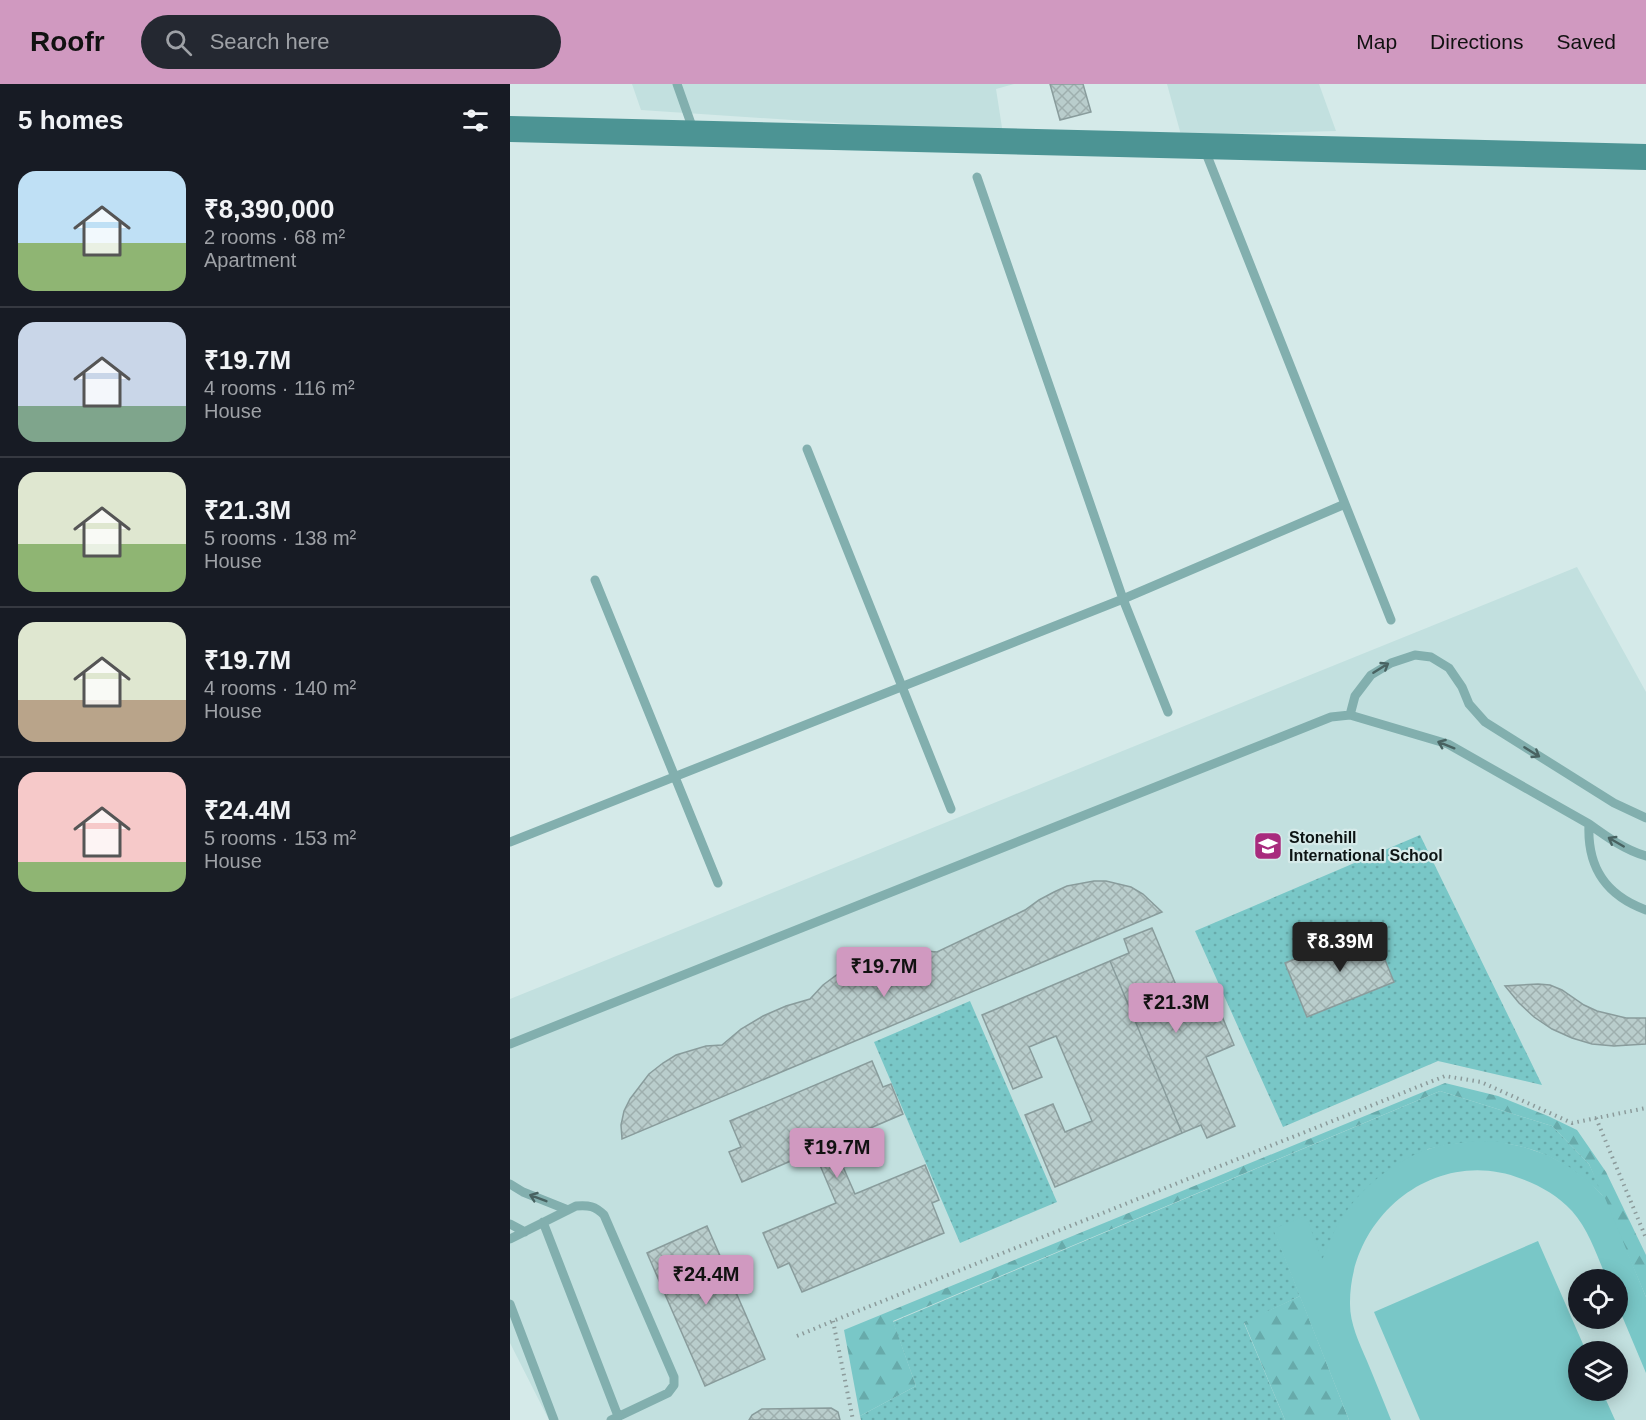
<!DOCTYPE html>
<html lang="en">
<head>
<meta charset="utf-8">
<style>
	:root { --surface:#171b24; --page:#242831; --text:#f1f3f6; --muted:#9ea1a6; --line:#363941; --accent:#d099c0 }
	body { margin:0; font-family:Helvetica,sans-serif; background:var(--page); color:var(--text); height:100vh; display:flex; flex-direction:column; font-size:22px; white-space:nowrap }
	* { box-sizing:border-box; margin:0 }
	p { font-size:20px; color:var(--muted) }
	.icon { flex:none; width:33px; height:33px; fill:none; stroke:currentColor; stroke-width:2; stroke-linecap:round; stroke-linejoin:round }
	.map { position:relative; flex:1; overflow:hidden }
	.sheet { display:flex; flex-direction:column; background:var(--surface); width:510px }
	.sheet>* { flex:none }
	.buttons { position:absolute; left:1058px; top:1185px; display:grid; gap:12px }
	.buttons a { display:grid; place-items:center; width:60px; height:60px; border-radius:50%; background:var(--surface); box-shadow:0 3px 15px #0003; font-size:30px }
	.price { position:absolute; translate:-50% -51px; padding:0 14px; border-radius:6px; background:var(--accent); color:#111; font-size:20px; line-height:39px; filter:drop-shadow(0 2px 3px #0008) }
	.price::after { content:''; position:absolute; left:50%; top:36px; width:18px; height:14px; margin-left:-9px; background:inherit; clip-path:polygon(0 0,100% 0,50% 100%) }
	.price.active { background:#222; color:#fff }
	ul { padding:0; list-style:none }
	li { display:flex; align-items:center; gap:18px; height:150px; padding:0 18px }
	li+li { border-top:2px solid var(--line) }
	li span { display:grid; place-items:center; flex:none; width:168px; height:120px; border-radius:18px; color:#555 }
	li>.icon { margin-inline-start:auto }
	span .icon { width:72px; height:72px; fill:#fffc; stroke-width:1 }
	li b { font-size:26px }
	h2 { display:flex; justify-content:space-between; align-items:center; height:72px; padding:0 18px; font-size:26px }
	header { display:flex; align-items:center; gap:36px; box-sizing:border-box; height:84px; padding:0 30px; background:var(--accent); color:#111 }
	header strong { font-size:28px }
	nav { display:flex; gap:33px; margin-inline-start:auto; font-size:21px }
	.search { width:420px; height:54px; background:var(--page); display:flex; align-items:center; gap:15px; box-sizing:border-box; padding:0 21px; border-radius:33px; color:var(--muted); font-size:22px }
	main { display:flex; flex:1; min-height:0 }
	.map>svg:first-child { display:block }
</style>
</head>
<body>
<header>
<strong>Roofr</strong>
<div class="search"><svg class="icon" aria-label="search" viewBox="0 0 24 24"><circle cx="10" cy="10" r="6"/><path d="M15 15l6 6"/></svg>Search here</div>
<nav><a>Map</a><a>Directions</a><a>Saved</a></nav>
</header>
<main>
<section class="sheet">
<h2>5 homes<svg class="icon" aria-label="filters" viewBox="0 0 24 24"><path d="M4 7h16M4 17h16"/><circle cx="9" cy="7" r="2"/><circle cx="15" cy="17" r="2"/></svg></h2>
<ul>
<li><span style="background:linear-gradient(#bfe0f5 60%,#8fb573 0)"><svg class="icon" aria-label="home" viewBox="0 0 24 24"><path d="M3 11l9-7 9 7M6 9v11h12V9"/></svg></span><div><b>₹8,390,000</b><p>2 rooms · 68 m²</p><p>Apartment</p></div></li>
<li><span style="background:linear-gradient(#c9d6e8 70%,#7fa58c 0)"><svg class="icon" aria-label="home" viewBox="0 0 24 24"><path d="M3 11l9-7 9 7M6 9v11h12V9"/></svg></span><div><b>₹19.7M</b><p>4 rooms · 116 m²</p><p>House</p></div></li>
<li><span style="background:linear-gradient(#dfe7d0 60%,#8fb573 0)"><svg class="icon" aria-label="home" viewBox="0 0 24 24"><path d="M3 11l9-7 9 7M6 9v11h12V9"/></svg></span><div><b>₹21.3M</b><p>5 rooms · 138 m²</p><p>House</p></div></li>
<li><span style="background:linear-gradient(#dfe7d0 65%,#b9a48a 0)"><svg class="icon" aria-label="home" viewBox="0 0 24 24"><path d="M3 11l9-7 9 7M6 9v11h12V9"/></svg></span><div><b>₹19.7M</b><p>4 rooms · 140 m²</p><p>House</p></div></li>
<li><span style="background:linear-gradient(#f6c9c9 75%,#8fb573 0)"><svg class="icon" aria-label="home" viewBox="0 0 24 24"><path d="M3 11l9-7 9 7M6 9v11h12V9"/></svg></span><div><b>₹24.4M</b><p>5 rooms · 153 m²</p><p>House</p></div></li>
</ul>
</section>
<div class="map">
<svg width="1136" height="1336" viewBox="0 0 1136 1336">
	<defs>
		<pattern id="grass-dots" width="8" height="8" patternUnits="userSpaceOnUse" patternTransform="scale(1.5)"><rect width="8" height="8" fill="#79c7c7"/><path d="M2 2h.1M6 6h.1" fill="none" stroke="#67aaaa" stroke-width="1.8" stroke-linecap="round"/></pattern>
		<pattern id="forest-firs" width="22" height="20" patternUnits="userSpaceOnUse" patternTransform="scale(1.5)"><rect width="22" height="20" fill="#79c7c7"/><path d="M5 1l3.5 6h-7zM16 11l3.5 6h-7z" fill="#67aaaa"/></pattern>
		<pattern id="building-cross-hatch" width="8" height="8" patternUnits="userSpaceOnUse" patternTransform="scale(1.5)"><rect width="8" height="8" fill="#b9cdcc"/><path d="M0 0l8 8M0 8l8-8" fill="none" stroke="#9eafae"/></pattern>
	</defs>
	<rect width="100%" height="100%" fill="#d5eae9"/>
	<!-- built -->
	<path fill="#c2e0df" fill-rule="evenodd" d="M 122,0 L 504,0 L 486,5 L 493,50 L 131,26 Z
		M 657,0 L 809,0 L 826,47 L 671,51 Z
		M 1067,483 L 1136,608 L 1136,1336 L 39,1336 L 0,1259 L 0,915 ZM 1068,1196 L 1107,1196 L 1107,1234 L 1068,1234 ZM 1068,1268 L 1107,1268 L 1107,1306 L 1068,1306 Z"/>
	<!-- grass -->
	<path fill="url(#grass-dots)" d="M 910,751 L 1032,1001 L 928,977 L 773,1043 L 685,847 Z
		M 460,917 L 547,1118 L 450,1159 L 364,958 Z
		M 930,1007 L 1042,1042 L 1079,1080 L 1095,1114 C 1043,1061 990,1048 918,1065 L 812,1177 L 764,1146 L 790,1212 L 734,1239 L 775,1336 L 351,1336 L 350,1332 L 406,1302 L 383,1238 Z"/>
	<!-- forest -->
	<path fill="url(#forest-firs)" d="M 935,999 L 988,1012 L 1038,1032 L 1067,1046 L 1096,1088 L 1136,1171 L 1136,1213 L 1079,1080 L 1042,1042 L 930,1007 L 383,1237 L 406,1302 L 350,1332 L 334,1246 Z
		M 790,1212 L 839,1336 L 775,1336 L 734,1238 Z"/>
	<!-- pitch -->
	<path fill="#79c7c7" d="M 966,1057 L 990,1058 L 1014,1063 L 1037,1071 L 1058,1082 L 1078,1097 L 1095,1114 L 1136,1213 L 1136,1289 L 1107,1220 L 1107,1196 L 1097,1195 C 1087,1172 1079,1146 1062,1127 C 1048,1112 1031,1102 1012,1095 C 927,1061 839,1131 840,1220 C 840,1240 849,1258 857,1277 C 865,1296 873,1316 881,1336 L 839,1336 L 763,1145 L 796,1132 L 812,1176 C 817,1165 821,1153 827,1142 C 847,1107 879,1080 916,1066 C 932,1060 949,1059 966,1057 Z
		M 1028,1157 L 1076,1267 L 1068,1268 L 1068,1306 L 1092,1307 L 1105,1336 L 910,1336 L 864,1228 Z"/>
	<!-- building -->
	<path fill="url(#building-cross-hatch)" stroke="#899c9c" stroke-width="1.5" d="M 540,0 L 573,0 L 581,28 L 550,36 Z
		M 584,797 L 596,797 L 621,803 L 633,810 L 652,828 L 112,1055 L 111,1041 L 114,1027 L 120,1015 L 139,990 L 153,979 L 166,971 L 196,962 L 212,961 L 231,945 L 253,932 L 276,922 L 300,915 L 313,901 L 328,890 L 345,881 L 364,872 L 385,868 L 405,866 L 427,868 L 515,826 L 529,816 L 544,808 L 557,802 Z
		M 642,844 L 671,913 L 699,901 L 724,961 L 696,973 L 725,1042 L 697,1054 L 691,1041 L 672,1049 L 600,877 L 619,869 L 614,855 Z
		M 862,844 L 884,898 L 797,933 L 775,879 Z
		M 600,877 L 672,1049 L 545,1103 L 515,1031 L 543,1020 L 555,1048 L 582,1037 L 546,952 L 519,963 L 532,993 L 503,1005 L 472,931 Z
		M 1028,900 L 1040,901 L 1052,906 L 1074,921 L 1087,927 L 1116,934 L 1136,934 L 1136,960 L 1104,962 L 1082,960 L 1062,954 L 1042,945 L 1024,933 L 1009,919 L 995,902 Z
		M 362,977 L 373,1003 L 381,1000 L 393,1030 L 323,1060 L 345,1110 L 415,1081 L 429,1116 L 422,1119 L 434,1149 L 292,1208 L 279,1179 L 268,1184 L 253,1149 L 326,1119 L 304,1067 L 232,1098 L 219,1068 L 231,1063 L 220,1037 Z
		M 197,1142 L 255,1275 L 195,1302 L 137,1169 Z
		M 321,1324 L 328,1328 L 330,1336 L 239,1336 L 242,1331 L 252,1325 Z"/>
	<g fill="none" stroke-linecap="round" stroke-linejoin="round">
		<!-- path -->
		<path stroke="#8c9b9b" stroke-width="4" stroke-dasharray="1.5 4.5" stroke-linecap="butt" d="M 1086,1034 L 1136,1154
			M 323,1237 L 343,1336
			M 287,1252 L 323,1237 L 935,992 L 971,998 L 1062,1039 L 1136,1024"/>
		<!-- lane -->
		<path stroke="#82afae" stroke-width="9" d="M 167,0 L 184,48
			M 694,64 L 881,536
			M 467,93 L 613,515 L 658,628
			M 297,365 L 441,725
			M 85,496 L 208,799
			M 840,631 L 845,612 L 861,591 L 881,579 L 905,571 L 921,573 L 939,584 L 952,603 L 959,620 L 975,638 L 1104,719 L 1136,734
			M 1079,740 C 1077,783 1095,811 1136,826
			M 0,758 L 613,515 L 835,420
			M 0,960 L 821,633 L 840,631 L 938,660 L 1079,740 C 1097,753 1115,766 1136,772
			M 0,1100 L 13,1108 L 58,1126
			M 33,1138 L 108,1332
			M 0,1140 L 15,1148
			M 0,1155 L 66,1122 C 79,1121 85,1122 94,1131 L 164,1293 L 164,1301 L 158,1309 L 101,1336
			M 0,1220 L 44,1336"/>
		<!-- secondary -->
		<path stroke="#4c9494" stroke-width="26" d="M 0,45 L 1136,73"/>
	</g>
	<!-- one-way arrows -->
	<defs><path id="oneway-shaft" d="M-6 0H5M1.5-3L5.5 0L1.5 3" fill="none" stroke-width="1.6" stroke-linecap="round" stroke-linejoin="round" transform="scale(1.5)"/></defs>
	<g stroke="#486261">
		<use href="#oneway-shaft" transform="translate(871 584) rotate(-32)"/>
		<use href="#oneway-shaft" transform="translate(936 661) rotate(-158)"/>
		<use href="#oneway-shaft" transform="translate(1022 668) rotate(32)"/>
		<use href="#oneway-shaft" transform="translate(1106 758) rotate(-150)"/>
		<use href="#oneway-shaft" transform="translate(28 1114) rotate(-159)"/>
	</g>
	<!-- icons -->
	<defs>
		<g id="school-square" transform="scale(1.5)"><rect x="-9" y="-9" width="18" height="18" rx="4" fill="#a82b7d" stroke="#d5eae9"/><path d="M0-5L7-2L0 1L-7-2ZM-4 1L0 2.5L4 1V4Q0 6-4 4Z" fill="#fff"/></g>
	</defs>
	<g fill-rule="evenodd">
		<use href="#school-square" x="758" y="762"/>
	</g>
	<g text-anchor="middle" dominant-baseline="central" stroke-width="4.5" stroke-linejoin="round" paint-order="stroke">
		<!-- poi labels -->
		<g font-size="16" font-weight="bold" fill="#0d1414" stroke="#d5eae9" text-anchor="start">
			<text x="779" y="753">Stonehill<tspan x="779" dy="18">International School</tspan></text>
		</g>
	</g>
</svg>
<div class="buttons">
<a><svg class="icon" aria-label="locate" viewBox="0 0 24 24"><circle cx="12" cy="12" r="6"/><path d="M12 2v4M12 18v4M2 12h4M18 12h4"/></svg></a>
<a><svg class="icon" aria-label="layers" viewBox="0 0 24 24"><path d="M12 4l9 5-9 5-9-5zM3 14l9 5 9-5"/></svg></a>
</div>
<b class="price active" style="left:830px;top:889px">₹8.39M</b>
<b class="price" style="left:374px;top:914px">₹19.7M</b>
<b class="price" style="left:666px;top:950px">₹21.3M</b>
<b class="price" style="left:327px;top:1095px">₹19.7M</b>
<b class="price" style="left:196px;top:1222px">₹24.4M</b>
</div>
</main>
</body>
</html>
